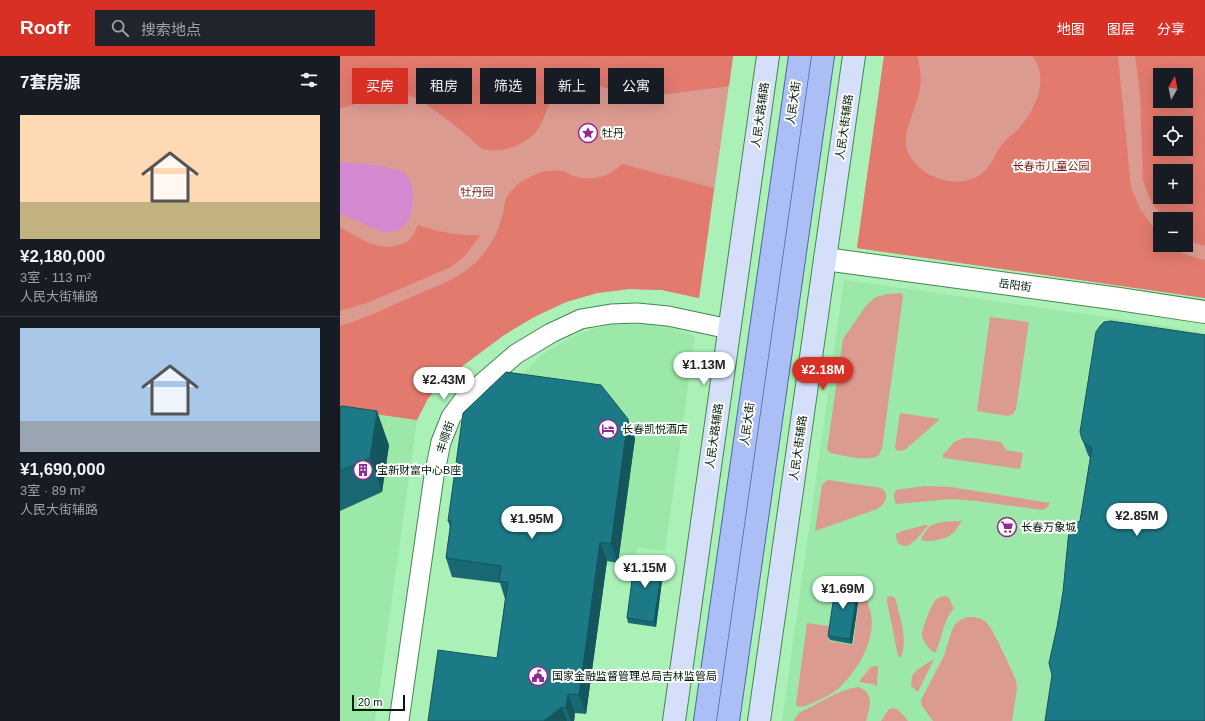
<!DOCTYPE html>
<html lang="zh">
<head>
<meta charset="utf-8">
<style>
	:root { --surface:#171b24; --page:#20242c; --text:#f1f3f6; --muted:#9ea1a6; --line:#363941; --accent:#d93025 }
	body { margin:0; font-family:Arial,"Noto Sans SC",sans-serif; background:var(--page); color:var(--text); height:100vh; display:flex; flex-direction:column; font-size:15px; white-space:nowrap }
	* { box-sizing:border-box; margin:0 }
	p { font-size:13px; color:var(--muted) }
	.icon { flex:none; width:22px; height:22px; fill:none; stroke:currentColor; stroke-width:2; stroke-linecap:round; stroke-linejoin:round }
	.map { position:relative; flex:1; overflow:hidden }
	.side { display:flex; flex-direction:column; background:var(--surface); width:340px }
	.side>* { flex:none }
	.hud { position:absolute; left:12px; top:12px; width:380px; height:36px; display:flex; gap:8px }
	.needle { width:26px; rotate:9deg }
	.controls { position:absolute; left:813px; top:12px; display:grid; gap:8px }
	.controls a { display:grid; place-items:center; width:40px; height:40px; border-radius:0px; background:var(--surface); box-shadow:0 4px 16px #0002; font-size:20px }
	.scale { position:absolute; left:12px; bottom:10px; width:53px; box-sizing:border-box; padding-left:4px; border:2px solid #011b07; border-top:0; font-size:11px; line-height:14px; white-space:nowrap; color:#011b07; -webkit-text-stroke:3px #fefefe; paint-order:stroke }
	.price { position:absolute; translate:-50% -34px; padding:0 9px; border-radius:14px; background:#fff; color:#222; font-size:13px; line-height:26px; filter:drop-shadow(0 1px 2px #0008) }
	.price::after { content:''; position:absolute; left:50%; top:24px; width:12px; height:9px; margin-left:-6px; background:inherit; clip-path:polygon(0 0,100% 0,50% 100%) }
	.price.selected { background:var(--accent); color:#fff }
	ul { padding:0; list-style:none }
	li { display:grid; align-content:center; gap:8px; height:212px; padding:0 20px }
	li+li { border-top:1px solid var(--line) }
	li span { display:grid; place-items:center; height:124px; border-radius:0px; color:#555 }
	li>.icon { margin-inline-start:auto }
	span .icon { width:72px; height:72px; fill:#fffc; stroke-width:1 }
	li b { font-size:17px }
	h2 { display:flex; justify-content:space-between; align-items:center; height:48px; padding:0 20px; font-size:17px }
	.tag { padding:0 14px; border-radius:0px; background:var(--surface); box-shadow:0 4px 16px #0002; font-size:14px; line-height:36px }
	.tag.selected { background:var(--accent); color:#fff }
	header { display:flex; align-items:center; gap:24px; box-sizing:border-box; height:56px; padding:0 20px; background:var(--accent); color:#fff }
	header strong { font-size:19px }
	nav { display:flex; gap:22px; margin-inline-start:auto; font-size:14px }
	.search { width:280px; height:36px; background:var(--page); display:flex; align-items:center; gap:10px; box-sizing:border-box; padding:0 14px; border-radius:0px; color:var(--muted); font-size:15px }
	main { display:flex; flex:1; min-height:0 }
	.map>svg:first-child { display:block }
</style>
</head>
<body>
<header>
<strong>Roofr</strong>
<div class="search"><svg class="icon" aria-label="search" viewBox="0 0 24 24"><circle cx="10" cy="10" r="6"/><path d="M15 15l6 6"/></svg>搜索地点</div>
<nav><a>地图</a><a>图层</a><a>分享</a></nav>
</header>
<main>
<section class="side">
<h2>7套房源<svg class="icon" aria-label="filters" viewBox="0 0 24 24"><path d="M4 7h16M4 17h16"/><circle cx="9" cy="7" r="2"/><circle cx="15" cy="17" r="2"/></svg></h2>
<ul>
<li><span style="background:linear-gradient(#ffd9b3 70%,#c2b280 0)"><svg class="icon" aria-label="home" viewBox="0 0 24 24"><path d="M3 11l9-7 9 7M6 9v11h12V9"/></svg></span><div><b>¥2,180,000</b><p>3室 · 113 m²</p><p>人民大街辅路</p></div></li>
<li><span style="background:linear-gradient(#a9c7e8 75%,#9aa5b1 0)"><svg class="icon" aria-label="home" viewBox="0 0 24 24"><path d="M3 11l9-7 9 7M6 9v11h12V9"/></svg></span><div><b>¥1,690,000</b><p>3室 · 89 m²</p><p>人民大街辅路</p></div></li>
</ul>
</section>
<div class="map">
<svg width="865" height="665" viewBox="0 0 865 665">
	<rect width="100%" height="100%" fill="#abf0b6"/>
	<!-- built -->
	<path fill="#9ce8a9" d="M 504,224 L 795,265 L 865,277 L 865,665 L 442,665 Z
		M 292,268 L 312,269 L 332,272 L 355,280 L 325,495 L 297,492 L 294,512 L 108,486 L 124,373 L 203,298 L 219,288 L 236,279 L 253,273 L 272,269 Z
		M 0,353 L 77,364 L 35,665 L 0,665 Z"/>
	<!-- green -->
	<path fill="#dc9b91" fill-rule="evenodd" d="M 0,0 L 393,0 L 359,242 L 322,234 L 289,233 L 257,237 L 226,246 L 194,261 L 164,279 L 101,326 L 87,344 L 77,364 L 0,353 Z
		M 544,0 L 865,0 L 865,242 L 517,192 ZM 820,19 L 846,19 L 846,45 L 820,45 ZM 820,67 L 846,67 L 846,93 L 820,93 ZM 820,115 L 846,115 L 846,141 L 820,141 ZM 820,163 L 846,163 L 846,189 L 820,189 Z
		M 561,237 L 563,240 L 542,393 C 541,394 539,398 539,399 C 530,407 501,399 490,397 L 487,394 L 503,283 L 525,251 L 534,242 L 546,238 Z
		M 650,261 L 689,266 L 676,353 L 673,358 L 668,360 L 637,355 Z
		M 560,357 L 600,363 L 566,393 L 560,395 L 556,394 L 555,391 Z
		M 624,382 L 632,382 L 661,386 L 666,394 L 683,397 L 680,413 L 604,402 L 602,400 L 614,386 Z
		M 488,424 L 541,432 C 551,438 545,449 537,453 L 475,475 L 482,429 L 485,426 Z
		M 584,430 L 611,431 L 710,447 L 709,449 L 705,453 L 702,454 L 636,445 L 612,443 L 556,448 C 554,444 553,438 556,434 Z
		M 615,465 L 623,465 C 618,468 617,474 612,478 C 606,483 589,487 581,484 C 589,465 596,467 615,465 Z
		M 585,469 L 589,469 C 581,475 573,494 561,489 C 557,487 556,483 556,478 L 562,475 Z
		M 520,535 C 526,540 528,547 530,554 C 538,581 518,615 498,633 C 492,638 484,642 477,645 C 471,648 463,652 457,650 L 456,648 L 467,567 L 490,570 L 489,585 L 513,589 Z
		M 549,540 L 554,541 L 556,544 C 560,562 568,583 561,601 L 559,601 L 558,600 L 547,545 L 547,542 Z
		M 605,540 L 609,542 L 614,553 C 605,560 601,584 596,596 L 593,596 C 588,592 583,585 582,580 C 581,575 591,550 594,546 C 597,542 601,541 605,540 Z
		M 627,561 C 633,561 639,561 645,565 C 653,571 670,612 676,624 L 677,633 L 672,665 L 593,665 L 582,650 L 581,644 L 604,600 L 612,574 L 615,568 L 620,564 Z
		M 594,603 L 578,636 L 571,630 L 572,620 L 577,614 Z
		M 534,610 L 538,610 L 538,612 L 537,630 L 532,628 L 519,626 L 520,624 L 530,612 Z
		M 518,631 C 535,636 530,651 526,665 L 454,665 L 455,662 L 460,656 C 479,648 497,634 518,631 Z
		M 552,652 C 560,653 563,659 568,665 L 541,665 L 548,654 Z"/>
	<!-- forest -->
	<path fill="#e27a6d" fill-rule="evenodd" d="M 0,0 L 393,0 L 389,30 L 283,44 C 264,22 230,24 211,46 C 206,53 205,61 201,68 C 194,82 178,91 162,94 C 156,94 146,95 141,92 C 135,88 131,82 125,78 C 113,67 77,39 62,37 C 49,36 14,48 0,53 Z
		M 544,0 L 577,0 C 580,11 582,22 580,33 C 574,65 549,90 584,115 C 604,129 634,131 649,110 C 655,102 657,93 664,86 C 668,81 675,77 679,72 C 696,54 710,21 692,0 L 778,0 L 791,132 L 801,154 L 820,181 L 820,189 L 828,189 L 833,194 L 860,203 L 865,204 L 865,242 L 517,192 Z
		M 795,0 L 865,0 L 865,190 L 846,184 L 846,163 L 825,163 L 811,146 L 803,124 L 800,38 ZM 820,19 L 846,19 L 846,45 L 820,45 ZM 820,67 L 846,67 L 846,93 L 820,93 ZM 820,115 L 846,115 L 846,141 L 820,141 Z
		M 282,108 L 374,132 L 359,242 L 322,234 L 289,233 L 257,237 L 226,246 L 194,261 L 164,279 L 101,326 L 87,344 L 77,364 L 0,353 L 0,270 C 26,262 51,250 76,239 C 96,230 118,223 135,207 C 142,201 152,186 156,178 C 159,171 161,164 163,157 C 164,153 164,147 166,143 C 170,134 179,126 188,122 C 198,116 211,113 223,115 C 227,116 230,119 234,120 C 251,126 269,121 282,108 Z
		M 78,169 C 98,176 119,180 140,179 L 125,200 L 111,211 L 27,247 L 0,255 L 0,171 C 18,181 38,196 59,189 C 63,187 67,187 70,183 C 74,180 75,174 78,169 Z"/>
	<!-- water -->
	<path fill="#d488d0" d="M 0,106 C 22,107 45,109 65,117 L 73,131 L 73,148 L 70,160 L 65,170 L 53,176 L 42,176 L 0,157 Z"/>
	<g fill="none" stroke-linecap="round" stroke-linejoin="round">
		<!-- minor casing -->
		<g stroke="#448652" stroke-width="21">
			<path id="minor" d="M 59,665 L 94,420 L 101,386 L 111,361 L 125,342 L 176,298 L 211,277 L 241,263 L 271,258 L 297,257 L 328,260 L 389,273"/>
		</g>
		<!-- tertiary casing -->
		<g stroke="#448652" stroke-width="24">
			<path id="tertiary" d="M 485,203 L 779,243 L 865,256"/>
		</g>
		<!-- secondary casing -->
		<g stroke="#448652" stroke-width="24">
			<path id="secondary" d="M 334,665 L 428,0
				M 419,665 L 514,0"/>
		</g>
		<!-- primary casing -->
		<g stroke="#4c699e" stroke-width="24">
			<path id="primary" d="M 365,665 L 460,0
				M 388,665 L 483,0"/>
		</g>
		<!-- minor -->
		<use href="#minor" stroke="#fff" stroke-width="19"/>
		<!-- tertiary -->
		<use href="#tertiary" stroke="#fff" stroke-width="22"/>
		<!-- secondary -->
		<use href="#secondary" stroke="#d6dffa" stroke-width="22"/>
		<!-- primary -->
		<use href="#primary" stroke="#acbef6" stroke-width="22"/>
	</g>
	<!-- wall -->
	<path fill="#186973" d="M 865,279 L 740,465 L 750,402 L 748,399 L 742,383 Z
		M 0,351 L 49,389 L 42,436 L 0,455 Z
		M 295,382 L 278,507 L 267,505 L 246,658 L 235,657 L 234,665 L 88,665 L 157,602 L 165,543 L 160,527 L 112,521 L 106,502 L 110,471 L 108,465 Z
		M 324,509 L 316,571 L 288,567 L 287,562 Z
		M 520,533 L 512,588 L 490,584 L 488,580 Z"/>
	<!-- shaded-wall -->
	<path fill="#14555e" d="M 37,355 L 49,389 L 42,436 L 30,402 Z
		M 288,363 L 295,382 L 278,507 L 271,488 Z
		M 260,486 L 267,505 L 246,658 L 239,639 Z
		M 323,505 L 324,509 L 316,571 L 314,566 Z
		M 518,529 L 520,533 L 512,588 L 510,583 Z
		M 228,638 L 235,657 L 234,665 L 231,665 L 226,652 Z
		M 222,651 L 227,665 L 204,665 Z"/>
	<!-- building -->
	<path fill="#1c7a86" stroke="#14555e" d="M 771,265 L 865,279 L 865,665 L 705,665 L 712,619 L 709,607 L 717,571 L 723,536 L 729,474 L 734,468 L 740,465 L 752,392 L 746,388 L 742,383 L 740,376 L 756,276 L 760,270 L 764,266 Z
		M 166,316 L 261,329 L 288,363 L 271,488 L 260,486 L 239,639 L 228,638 L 226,652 L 222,651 L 204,665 L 88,665 L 98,594 L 157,602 L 168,526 L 159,525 L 161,510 L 106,502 L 111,465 L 108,465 L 123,357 Z
		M 2,350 L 37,355 L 30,402 L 0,415 L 0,351 Z
		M 295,501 L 323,505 L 314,566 L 287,562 Z
		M 496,526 L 518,529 L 510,583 L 488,580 Z"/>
	<!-- icons -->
	<defs>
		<g id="sight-ring" transform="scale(1)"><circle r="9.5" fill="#fefefe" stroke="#912a8f" stroke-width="1.5"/><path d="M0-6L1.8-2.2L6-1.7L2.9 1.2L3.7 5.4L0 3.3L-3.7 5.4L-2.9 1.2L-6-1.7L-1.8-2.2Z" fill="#912a8f"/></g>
		<g id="hotel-ring" transform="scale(1)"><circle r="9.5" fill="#fefefe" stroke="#912a8f" stroke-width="1.5"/><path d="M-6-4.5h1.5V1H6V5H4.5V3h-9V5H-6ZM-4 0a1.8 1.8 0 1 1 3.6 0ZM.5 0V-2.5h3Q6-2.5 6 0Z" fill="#912a8f"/></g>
		<g id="building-ring" transform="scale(1)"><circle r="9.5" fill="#fefefe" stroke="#912a8f" stroke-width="1.5"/><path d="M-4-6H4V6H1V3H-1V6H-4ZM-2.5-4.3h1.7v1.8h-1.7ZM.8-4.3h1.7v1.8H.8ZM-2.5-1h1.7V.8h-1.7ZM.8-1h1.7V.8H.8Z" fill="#912a8f"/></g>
		<g id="supermarket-ring" transform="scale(1)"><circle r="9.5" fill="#fefefe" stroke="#912a8f" stroke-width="1.5"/><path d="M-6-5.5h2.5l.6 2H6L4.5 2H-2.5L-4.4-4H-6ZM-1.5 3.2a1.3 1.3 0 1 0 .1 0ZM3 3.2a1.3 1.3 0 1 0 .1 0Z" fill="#912a8f"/></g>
		<g id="civic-ring" transform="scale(1)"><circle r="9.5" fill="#fefefe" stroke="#912a8f" stroke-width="1.5"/><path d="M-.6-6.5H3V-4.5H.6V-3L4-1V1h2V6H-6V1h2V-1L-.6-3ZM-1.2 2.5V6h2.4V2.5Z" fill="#912a8f"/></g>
	</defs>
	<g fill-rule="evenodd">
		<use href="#sight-ring" x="248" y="77"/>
		<use href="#hotel-ring" x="268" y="373"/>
		<use href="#building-ring" x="23" y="414"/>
		<use href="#supermarket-ring" x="667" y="471"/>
		<use href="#civic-ring" x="198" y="620"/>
	</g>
	<g text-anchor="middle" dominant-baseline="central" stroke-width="4" stroke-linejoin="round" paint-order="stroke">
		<!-- street labels -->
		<g font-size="11" fill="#011b07" stroke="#fefefe">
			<text transform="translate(453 47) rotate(-82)">人民大街</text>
			<text transform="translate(420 59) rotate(-82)">人民大路辅路</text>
			<text transform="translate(504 71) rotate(-82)">人民大街辅路</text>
			<text transform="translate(675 229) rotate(8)">岳阳街</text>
			<text transform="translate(407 368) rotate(-82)">人民大街</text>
			<text transform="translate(374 380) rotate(-82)">人民大路辅路</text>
			<text transform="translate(105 381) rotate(-72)">丰顺街</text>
			<text transform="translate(458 392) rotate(-82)">人民大街辅路</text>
		</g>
		<!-- poi labels -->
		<g font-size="11" fill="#011b07" stroke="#fefefe" text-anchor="start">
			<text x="262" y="77">牡丹</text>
			<text x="282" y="373">长春凯悦酒店</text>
			<text x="37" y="414">宝新财富中心B座</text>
			<text x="681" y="471">长春万象城</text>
			<text x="212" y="620">国家金融监督管理总局吉林监管局</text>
		</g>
		<!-- park labels -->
		<g font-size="11" fill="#751812" stroke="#fefefe">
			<text x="711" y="110">长春市儿童公园</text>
			<text x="137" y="136">牡丹园</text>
		</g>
	</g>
</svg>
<div class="controls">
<a><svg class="needle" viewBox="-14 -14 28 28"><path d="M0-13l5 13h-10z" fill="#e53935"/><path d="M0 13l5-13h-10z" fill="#9ea1a6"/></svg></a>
<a><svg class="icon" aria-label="locate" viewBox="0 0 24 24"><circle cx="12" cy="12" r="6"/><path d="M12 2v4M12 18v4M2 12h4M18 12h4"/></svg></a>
<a>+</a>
<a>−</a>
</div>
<div class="scale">20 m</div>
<b class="price" style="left:364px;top:330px">¥1.13M</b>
<b class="price selected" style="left:483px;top:335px">¥2.18M</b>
<b class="price" style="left:104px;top:345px">¥2.43M</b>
<b class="price" style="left:797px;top:481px">¥2.85M</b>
<b class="price" style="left:192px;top:484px">¥1.95M</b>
<b class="price" style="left:305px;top:533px">¥1.15M</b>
<b class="price" style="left:503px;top:554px">¥1.69M</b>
<div class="hud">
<a class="tag selected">买房</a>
<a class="tag">租房</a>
<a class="tag">筛选</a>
<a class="tag">新上</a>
<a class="tag">公寓</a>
</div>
</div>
</main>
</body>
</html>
